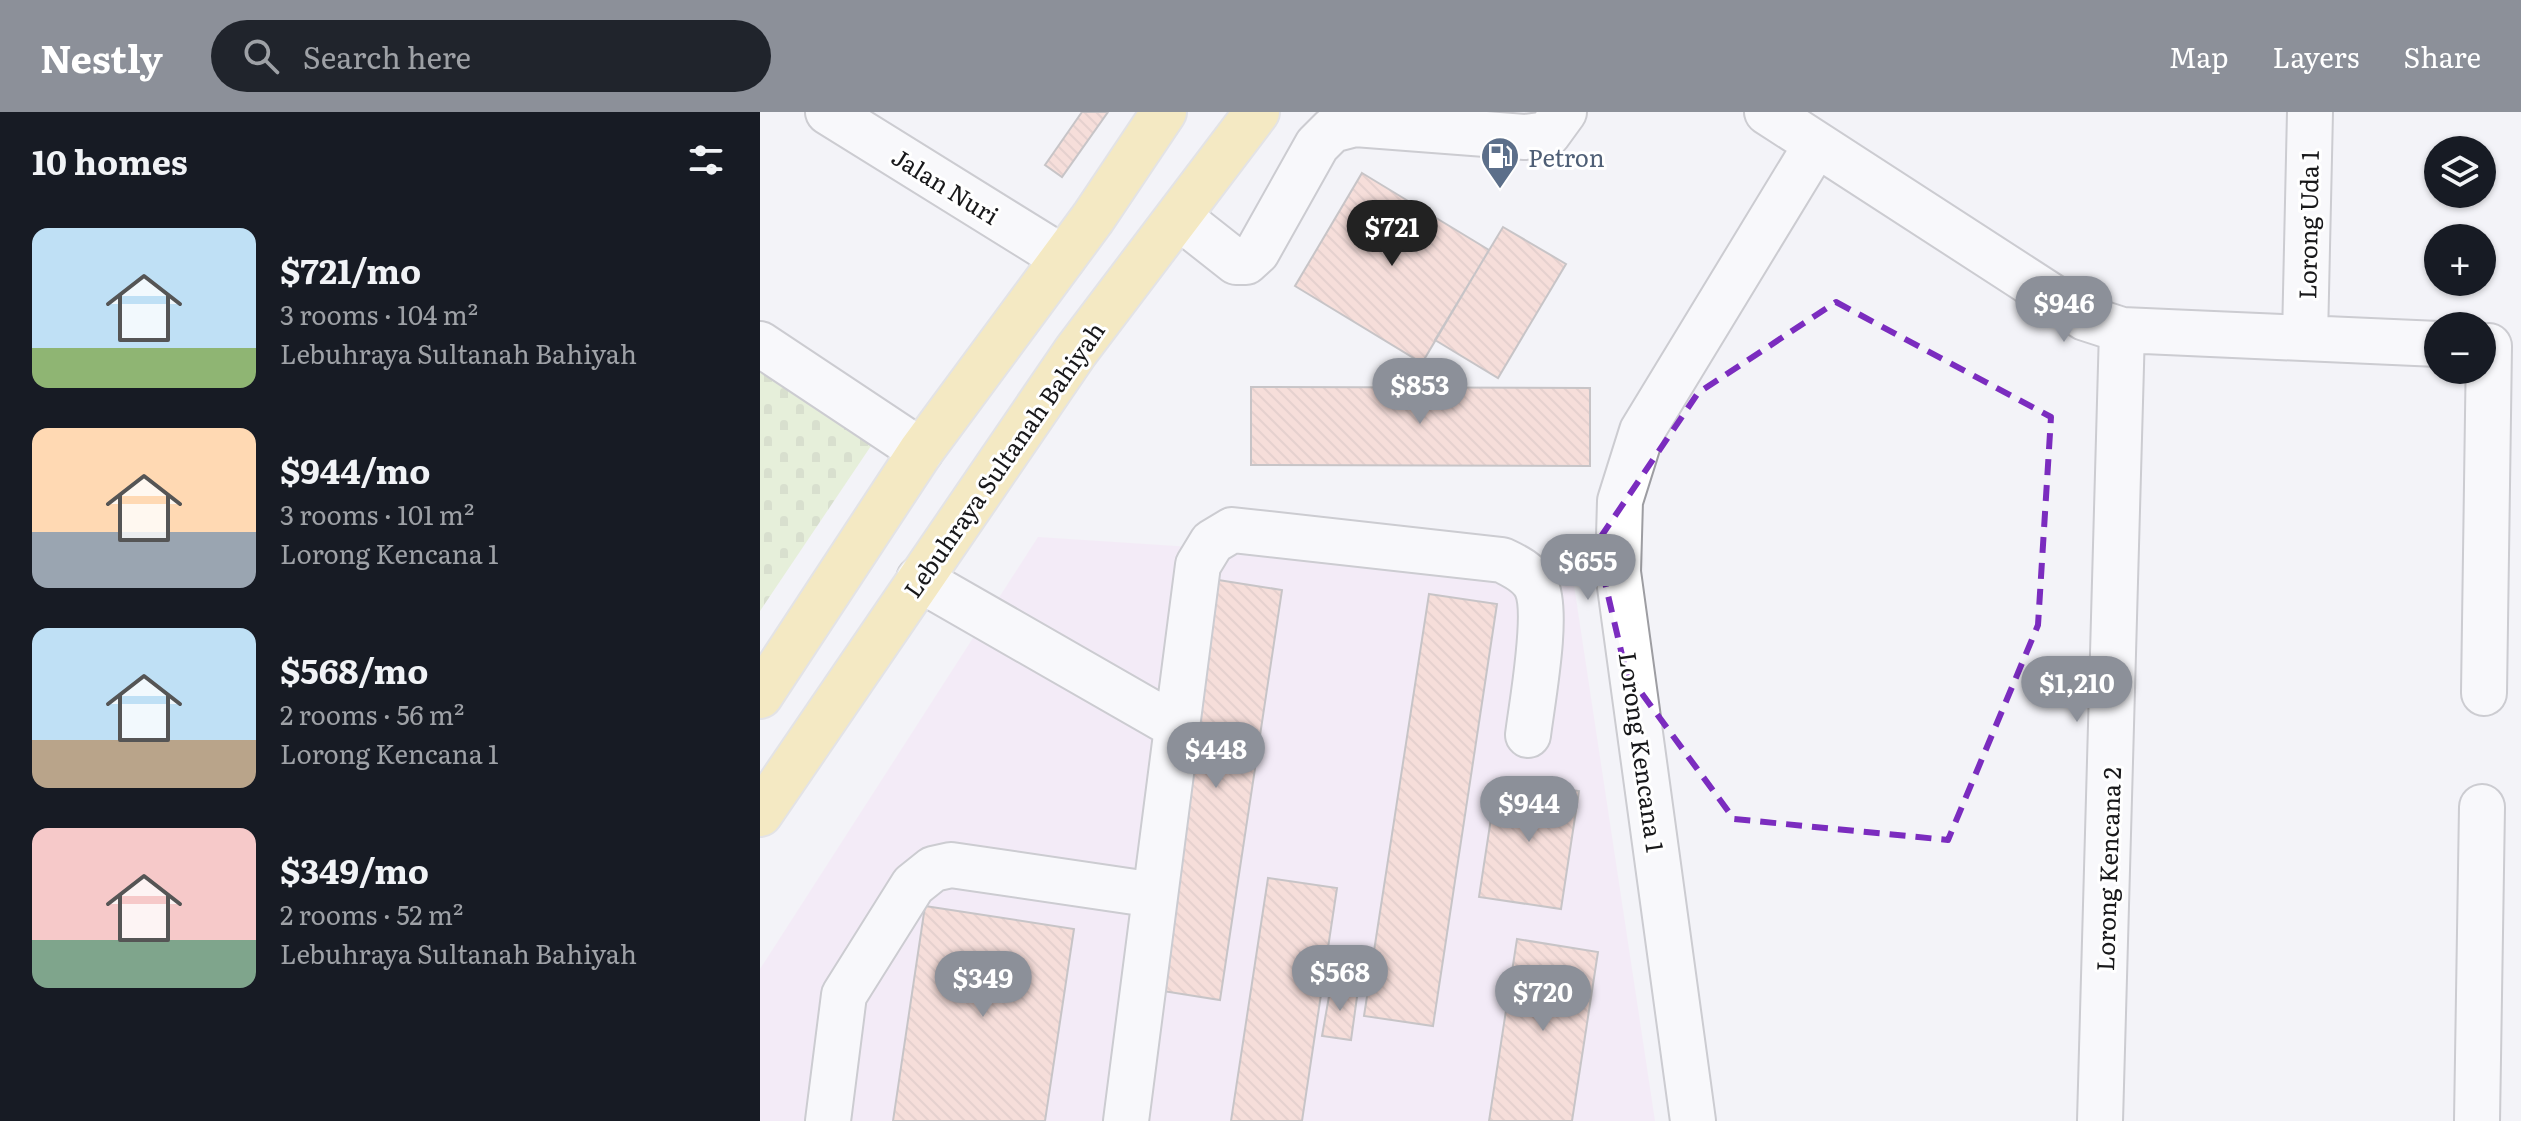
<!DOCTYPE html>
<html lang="en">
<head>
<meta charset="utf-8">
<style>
	:root { --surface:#171b24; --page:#20242c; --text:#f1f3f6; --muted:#9ea1a6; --accent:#8c9099 }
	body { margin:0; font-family:Literata,serif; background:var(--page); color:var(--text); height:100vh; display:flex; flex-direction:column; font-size:30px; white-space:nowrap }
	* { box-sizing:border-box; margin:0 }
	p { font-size:26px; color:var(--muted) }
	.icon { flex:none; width:44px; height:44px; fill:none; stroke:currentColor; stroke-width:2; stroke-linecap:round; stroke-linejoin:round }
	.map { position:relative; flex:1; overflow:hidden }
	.drawer { display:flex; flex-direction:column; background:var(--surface); width:760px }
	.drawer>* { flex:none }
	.buttons { position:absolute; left:1664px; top:24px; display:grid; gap:16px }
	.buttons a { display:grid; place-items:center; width:72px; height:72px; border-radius:50%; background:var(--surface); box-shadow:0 2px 6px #0004; font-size:40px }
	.price { position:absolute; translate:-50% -68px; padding:0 18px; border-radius:28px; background:var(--accent); color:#fff; font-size:26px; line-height:52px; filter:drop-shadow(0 2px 4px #0008) }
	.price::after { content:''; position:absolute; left:50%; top:48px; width:24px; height:18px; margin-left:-12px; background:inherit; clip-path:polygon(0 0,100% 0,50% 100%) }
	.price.active { background:#222; color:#fff }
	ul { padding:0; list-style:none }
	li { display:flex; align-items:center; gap:24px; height:200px; padding:0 32px }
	li span { display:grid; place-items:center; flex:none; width:224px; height:160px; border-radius:16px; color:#555 }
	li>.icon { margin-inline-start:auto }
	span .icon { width:96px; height:96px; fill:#fffc; stroke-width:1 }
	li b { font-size:34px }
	h2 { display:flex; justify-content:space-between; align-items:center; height:96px; padding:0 32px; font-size:34px }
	header { display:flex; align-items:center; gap:48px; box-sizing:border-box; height:112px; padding:0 40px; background:var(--accent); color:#fff }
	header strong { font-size:38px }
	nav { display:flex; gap:44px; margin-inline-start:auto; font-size:28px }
	.search { width:560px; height:72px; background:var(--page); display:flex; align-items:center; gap:20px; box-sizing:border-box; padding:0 28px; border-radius:44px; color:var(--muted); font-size:30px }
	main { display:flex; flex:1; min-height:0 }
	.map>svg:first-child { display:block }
</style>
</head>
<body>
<header>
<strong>Nestly</strong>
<div class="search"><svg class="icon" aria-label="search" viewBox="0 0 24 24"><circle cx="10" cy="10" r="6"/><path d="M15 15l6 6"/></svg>Search here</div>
<nav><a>Map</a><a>Layers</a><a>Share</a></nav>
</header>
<main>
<section class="drawer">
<h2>10 homes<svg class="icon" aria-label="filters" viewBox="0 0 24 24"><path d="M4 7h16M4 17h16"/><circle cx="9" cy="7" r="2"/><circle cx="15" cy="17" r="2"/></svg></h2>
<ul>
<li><span style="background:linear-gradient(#bfe0f5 75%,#8fb573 0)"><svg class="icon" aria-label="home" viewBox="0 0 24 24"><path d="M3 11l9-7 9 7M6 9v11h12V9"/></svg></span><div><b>$721/mo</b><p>3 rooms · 104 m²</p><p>Lebuhraya Sultanah Bahiyah</p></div></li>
<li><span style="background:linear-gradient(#ffd9b3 65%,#9aa5b1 0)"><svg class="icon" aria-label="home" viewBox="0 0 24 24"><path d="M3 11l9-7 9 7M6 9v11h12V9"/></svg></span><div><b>$944/mo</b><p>3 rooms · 101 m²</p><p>Lorong Kencana 1</p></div></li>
<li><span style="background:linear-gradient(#bfe0f5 70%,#b9a48a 0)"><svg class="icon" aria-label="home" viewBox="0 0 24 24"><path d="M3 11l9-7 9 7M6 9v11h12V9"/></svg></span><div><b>$568/mo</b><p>2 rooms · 56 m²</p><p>Lorong Kencana 1</p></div></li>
<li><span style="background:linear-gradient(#f6c9c9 70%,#7fa58c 0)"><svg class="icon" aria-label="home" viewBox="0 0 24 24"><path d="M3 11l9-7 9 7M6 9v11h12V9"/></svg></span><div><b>$349/mo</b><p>2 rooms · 52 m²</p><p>Lebuhraya Sultanah Bahiyah</p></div></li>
</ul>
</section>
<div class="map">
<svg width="1761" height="1009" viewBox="0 0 1761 1009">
	<defs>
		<pattern id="cemetery-stones" width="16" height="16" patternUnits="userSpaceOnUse" patternTransform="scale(2)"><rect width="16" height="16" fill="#d7eab6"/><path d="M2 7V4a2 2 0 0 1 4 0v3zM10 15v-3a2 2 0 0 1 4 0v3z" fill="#b8c89c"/></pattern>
		<pattern id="building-back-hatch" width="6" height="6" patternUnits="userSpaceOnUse" patternTransform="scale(2)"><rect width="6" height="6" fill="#fac5b6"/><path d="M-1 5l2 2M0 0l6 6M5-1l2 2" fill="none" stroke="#d6a89c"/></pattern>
	</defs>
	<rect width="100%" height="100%" fill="#f3f3f8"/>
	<!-- education -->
	<path fill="#f4e3f6" d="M 278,425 L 812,460 L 895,1009 L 0,1009 L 0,857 Z"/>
	<!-- cemetery -->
	<path fill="url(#cemetery-stones)" d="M 0,243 L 119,322 L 0,499 Z"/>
	<!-- building -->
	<path fill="url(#building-back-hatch)" stroke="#938d8c" stroke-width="2" d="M 322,0 L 348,0 L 302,65 L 285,53 Z
		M 602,61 L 729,138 L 662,251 L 535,174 Z
		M 743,115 L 806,152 L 738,266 L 675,228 Z
		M 491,275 L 830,276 L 830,354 L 491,353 Z
		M 452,467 L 522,478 L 460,888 L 390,877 Z
		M 669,482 L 737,492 L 673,914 L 604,904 Z
		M 737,667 L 819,679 L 801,797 L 719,785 Z
		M 508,766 L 577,776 L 542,1009 L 471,1009 Z
		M 165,794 L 314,817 L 285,1009 L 133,1009 Z
		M 757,827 L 838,840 L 812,1009 L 729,1009 Z
		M 571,873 L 598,878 L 591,928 L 562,924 Z"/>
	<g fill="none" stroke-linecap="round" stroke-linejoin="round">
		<!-- minor casing -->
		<g stroke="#9d9da2" stroke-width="48">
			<path id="minor" d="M 68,0 L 303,146
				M 1007,0 L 1325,206 L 1362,218 L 1678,232
				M 419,105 L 476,150 L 486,150 L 497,140 L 557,33 L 572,18 L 595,12 L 765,25 L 788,22 L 804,0
				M 1545,226 L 1550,0
				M 0,232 L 161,339
				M 159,467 L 417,615
				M 1724,581 L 1729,234
				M 68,1009 L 84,883 L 153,773 L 173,757 L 191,753 L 395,783
				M 366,1009 L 438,453 L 452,430 L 472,418 L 742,448 C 755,454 769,461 776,474 C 789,501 772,590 768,623
				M 933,1009 L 858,460 L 860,389 L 882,319 L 1056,33
				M 1340,1009 L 1362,218
				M 1717,1009 L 1722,695"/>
		</g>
		<!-- major casing -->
		<g stroke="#d1d1d1" stroke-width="48">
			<path id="major" d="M 0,584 L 161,339 L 333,106 L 404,0
				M 0,702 L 316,239 L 497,0"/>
		</g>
		<!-- minor -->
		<use href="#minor" stroke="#fff" stroke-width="44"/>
		<!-- major -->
		<use href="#major" stroke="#f5dd83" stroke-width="44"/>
	</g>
	<!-- marked area -->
	<path d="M0 0H1761V1009H0ZM 1076,190 L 1291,305 L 1278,513 L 1188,728 L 974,707 L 866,560 L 836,432 L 938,281 Z" fill="#f3f3f8" fill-opacity=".55" fill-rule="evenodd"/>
	<path fill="none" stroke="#7b2cbf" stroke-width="6" stroke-dasharray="16 10" stroke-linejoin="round" d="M 1076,190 L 1291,305 L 1278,513 L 1188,728 L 974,707 L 866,560 L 836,432 L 938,281 Z"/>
	<!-- icons -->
	<defs>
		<g id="fuel-pin" transform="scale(2)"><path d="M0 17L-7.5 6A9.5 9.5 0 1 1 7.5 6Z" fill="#5c6f8a" stroke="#fff"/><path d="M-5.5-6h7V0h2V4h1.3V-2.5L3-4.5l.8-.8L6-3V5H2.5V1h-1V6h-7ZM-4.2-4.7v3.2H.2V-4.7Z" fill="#fff"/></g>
	</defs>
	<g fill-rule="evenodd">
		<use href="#fuel-pin" x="740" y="44"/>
	</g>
	<g text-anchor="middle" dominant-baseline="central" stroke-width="6" stroke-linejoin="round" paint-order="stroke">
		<!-- service labels -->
		<g font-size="24" fill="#4e5e75" stroke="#fff" text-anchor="start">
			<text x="768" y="44">Petron</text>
		</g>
		<!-- street labels -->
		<g font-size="24" fill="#18181a" stroke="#fff">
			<text transform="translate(186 73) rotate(32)">Jalan Nuri</text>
			<text transform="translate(1547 113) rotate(-89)">Lorong Uda 1</text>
			<text transform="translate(243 347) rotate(-55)">Lebuhraya Sultanah Bahiyah</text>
			<text transform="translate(883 640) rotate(82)">Lorong Kencana 1</text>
			<text transform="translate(1347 757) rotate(-88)">Lorong Kencana 2</text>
		</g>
	</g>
</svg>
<div class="buttons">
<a><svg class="icon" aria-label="layers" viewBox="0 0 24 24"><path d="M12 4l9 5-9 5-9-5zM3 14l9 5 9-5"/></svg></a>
<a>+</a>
<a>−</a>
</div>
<b class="price active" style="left:632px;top:156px">$721</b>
<b class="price" style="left:1304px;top:232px">$946</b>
<b class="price" style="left:660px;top:314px">$853</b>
<b class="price" style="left:828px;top:490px">$655</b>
<b class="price" style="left:1317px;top:612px">$1,210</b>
<b class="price" style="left:456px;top:678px">$448</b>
<b class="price" style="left:769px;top:732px">$944</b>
<b class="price" style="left:580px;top:901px">$568</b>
<b class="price" style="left:223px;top:907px">$349</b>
<b class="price" style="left:783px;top:921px">$720</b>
</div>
</main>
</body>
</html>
